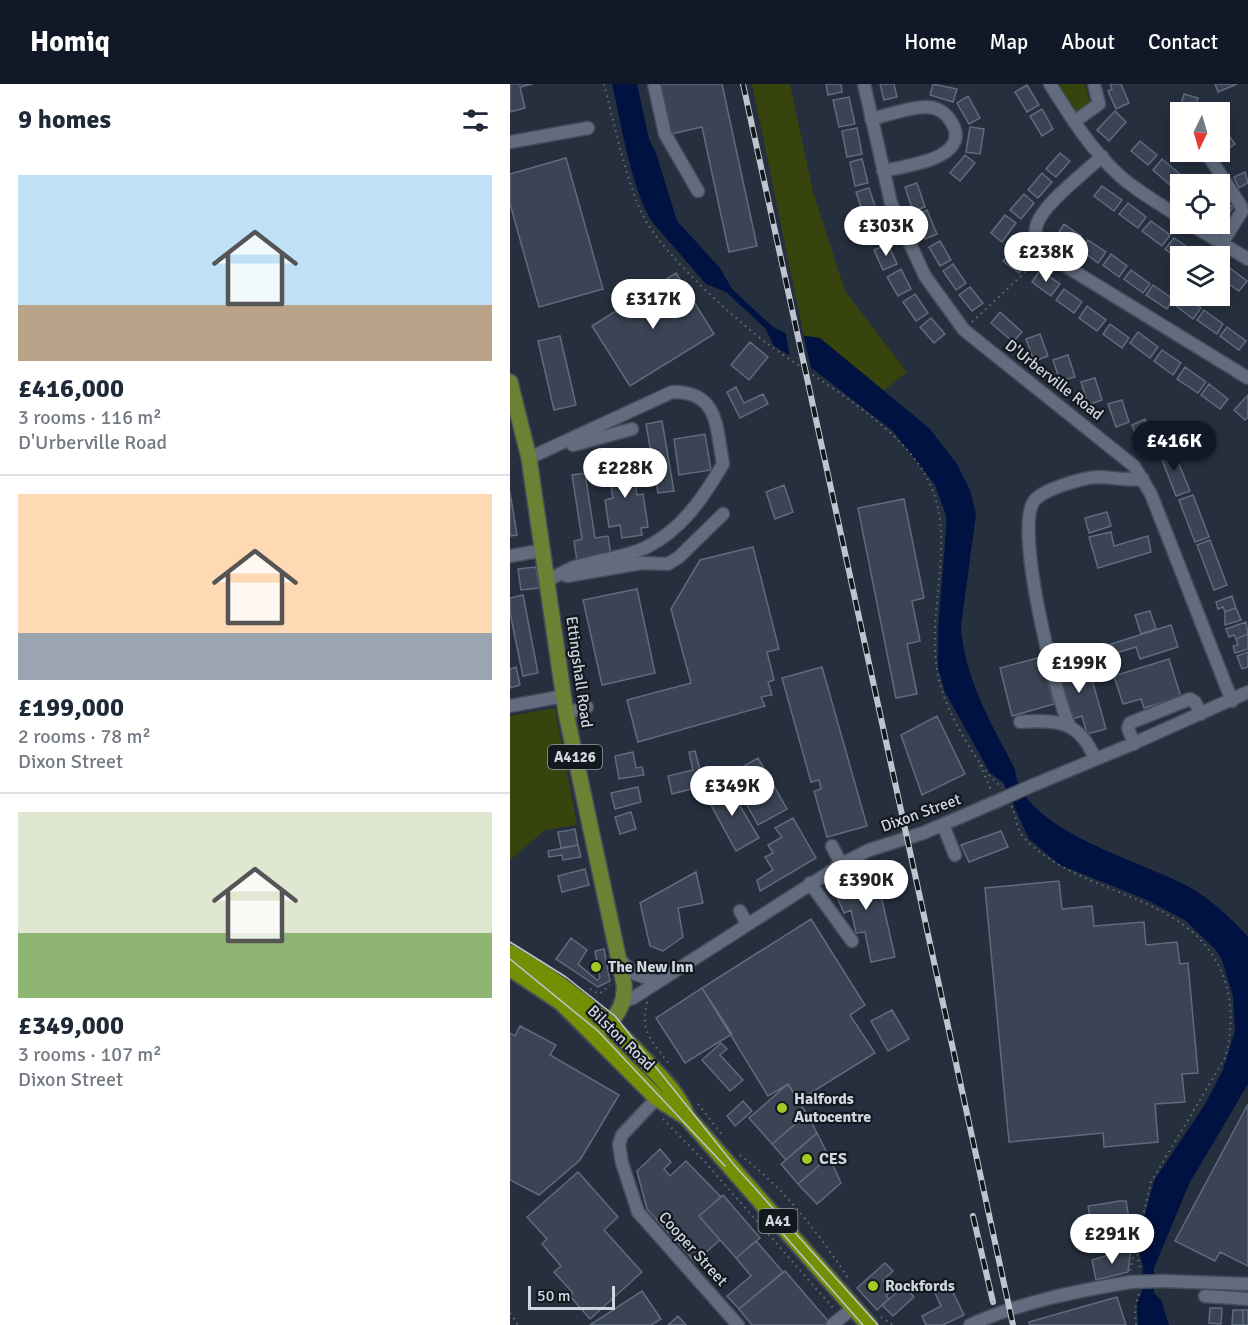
<!DOCTYPE html>
<html lang="en">
<head>
<meta charset="utf-8">
<style>
	:root { --surface:#fff; --page:#f2f2f3; --text:#1f2937; --muted:#747a83; --line:#e0e1e3; --accent:#111827 }
	body { margin:0; font-family:Signika,sans-serif; background:var(--page); color:var(--text); height:100vh; display:flex; flex-direction:column; font-size:22px; white-space:nowrap }
	* { box-sizing:border-box; margin:0 }
	p { font-size:20px; color:var(--muted) }
	.icon { flex:none; width:33px; height:33px; fill:none; stroke:currentColor; stroke-width:2; stroke-linecap:round; stroke-linejoin:round }
	.map { position:relative; flex:1; overflow:hidden }
	.side { display:flex; flex-direction:column; background:var(--surface); width:510px }
	.side>* { flex:none }
	.needle { width:39px; rotate:185deg }
	.controls { position:absolute; left:660px; top:18px; display:grid; gap:12px }
	.controls a { display:grid; place-items:center; width:60px; height:60px; border-radius:0px; background:var(--surface); box-shadow:0 3px 15px #0003; font-size:30px }
	.scale { position:absolute; left:18px; bottom:15px; width:87px; box-sizing:border-box; padding-left:6px; border:3px solid #d0d6e0; border-top:0; font-size:16px; line-height:21px; white-space:nowrap; color:#d0d6e0; -webkit-text-stroke:4px #13171e; paint-order:stroke }
	.price { position:absolute; translate:-50% -51px; padding:0 14px; border-radius:21px; background:#fff; color:#222; font-size:20px; line-height:39px; filter:drop-shadow(0 2px 3px #0008) }
	.price::after { content:''; position:absolute; left:50%; top:36px; width:18px; height:14px; margin-left:-9px; background:inherit; clip-path:polygon(0 0,100% 0,50% 100%) }
	.price.on { background:var(--accent); color:#fff }
	ul { padding:0; list-style:none }
	li { display:grid; align-content:center; gap:12px; height:318px; padding:0 18px }
	li+li { border-top:2px solid var(--line) }
	li span { display:grid; place-items:center; height:186px; border-radius:0px; color:#555 }
	li>.icon { margin-inline-start:auto }
	span .icon { width:108px; height:108px; fill:#fffc; stroke-width:1 }
	li b { font-size:26px }
	h2 { display:flex; justify-content:space-between; align-items:center; height:72px; padding:0 18px; font-size:26px }
	header { display:flex; align-items:center; gap:36px; box-sizing:border-box; height:84px; padding:0 30px; background:var(--accent); color:#fff }
	header strong { font-size:28px }
	nav { display:flex; gap:33px; margin-inline-start:auto; font-size:21px }
	main { display:flex; flex:1; min-height:0 }
	.map>svg:first-child { display:block }
</style>
</head>
<body>
<header>
<strong>Homiq</strong>
<nav><a>Home</a><a>Map</a><a>About</a><a>Contact</a></nav>
</header>
<main>
<section class="side">
<h2>9 homes<svg class="icon" aria-label="filters" viewBox="0 0 24 24"><path d="M4 7h16M4 17h16"/><circle cx="9" cy="7" r="2"/><circle cx="15" cy="17" r="2"/></svg></h2>
<ul>
<li><span style="background:linear-gradient(#bfe0f5 70%,#b9a48a 0)"><svg class="icon" aria-label="home" viewBox="0 0 24 24"><path d="M3 11l9-7 9 7M6 9v11h12V9"/></svg></span><div><b>£416,000</b><p>3 rooms · 116 m²</p><p>D'Urberville Road</p></div></li>
<li><span style="background:linear-gradient(#ffd9b3 75%,#9aa5b1 0)"><svg class="icon" aria-label="home" viewBox="0 0 24 24"><path d="M3 11l9-7 9 7M6 9v11h12V9"/></svg></span><div><b>£199,000</b><p>2 rooms · 78 m²</p><p>Dixon Street</p></div></li>
<li><span style="background:linear-gradient(#dfe7d0 65%,#8fb573 0)"><svg class="icon" aria-label="home" viewBox="0 0 24 24"><path d="M3 11l9-7 9 7M6 9v11h12V9"/></svg></span><div><b>£349,000</b><p>3 rooms · 107 m²</p><p>Dixon Street</p></div></li>
</ul>
</section>
<div class="map">
<svg width="738" height="1241" viewBox="0 0 738 1241">
	<rect width="100%" height="100%" fill="#262f3e"/>
	<!-- green -->
	<path fill="#37440e" d="M 242,0 L 280,0 L 303,108 L 335,207 L 397,288 L 373,307 L 310,254 L 294,252 Z
		M 548,0 L 575,0 L 580,18 L 565,30 Z
		M 45,624 L 67,741 L 35,746 L 0,776 L 0,632 Z"/>
	<!-- water -->
	<path fill="#001241" d="M 102,0 L 127,0 L 139,55 L 146,69 L 167,137 L 210,184 L 222,205 L 263,243 L 275,249 L 310,254 L 419,344 L 447,380 L 460,406 L 466,430 L 451,542 C 454,594 481,639 505,685 C 510,747 633,777 679,803 C 702,816 721,834 738,853 L 738,1000 L 679,1100 L 644,1184 L 644,1209 L 651,1216 L 659,1241 L 628,1241 L 627,1219 L 632,1208 L 633,1182 L 627,1160 L 641,1108 L 645,1095 L 694,1022 L 713,986 L 725,947 L 723,912 L 712,876 L 706,866 L 675,836 L 635,815 L 550,781 L 519,755 L 493,698 L 480,689 L 435,608 L 428,583 L 428,546 L 436,446 L 436,431 L 425,401 L 383,347 L 303,285 L 264,262 L 255,244 L 216,208 L 196,200 L 144,140 C 122,111 111,37 102,0 Z"/>
	<!-- pier -->
	<path fill="#262f3e" d="M 275,245 L 293,249 L 302,288 L 280,274 Z"/>
	<!-- building -->
	<path fill="#3a4454" stroke="#606b7c" stroke-width="1.5" d="M 0,0 L 23,0 L 10,3 L 15,24 L 0,28 Z
		M 150,0 L 212,0 L 247,162 L 219,168 L 192,43 L 161,50 Z
		M 316,0 L 331,0 L 332,8 L 318,11 Z
		M 370,0 L 384,0 L 387,13 L 374,16 Z
		M 423,0 L 447,5 L 443,18 L 420,11 Z
		M 600,0 L 611,0 L 619,19 L 606,25 L 598,7 L 602,5 Z
		M 705,0 L 727,0 L 708,8 Z
		M 517,1 L 529,21 L 517,28 L 505,8 Z
		M 674,10 L 688,14 L 684,28 L 670,28 L 670,39 L 666,37 Z
		M 458,12 L 470,34 L 459,40 L 447,19 Z
		M 339,13 L 345,40 L 329,43 L 323,16 Z
		M 532,25 L 543,45 L 532,52 L 520,32 Z
		M 605,27 L 616,38 L 599,57 L 587,46 Z
		M 460,43 L 474,45 L 470,70 L 456,68 Z
		M 347,44 L 352,70 L 337,73 L 332,47 Z
		M 717,49 L 725,60 L 710,70 L 710,53 Z
		M 630,57 L 647,71 L 638,81 L 621,67 Z
		M 550,69 L 560,77 L 546,93 L 536,85 Z
		M 455,71 L 465,79 L 450,97 L 440,89 Z
		M 56,74 L 93,205 L 29,223 L 0,120 L 0,90 Z
		M 352,75 L 358,99 L 345,102 L 340,78 Z
		M 652,75 L 670,90 L 660,101 L 643,86 Z
		M 735,88 L 738,99 L 729,104 L 724,93 Z
		M 532,89 L 542,98 L 528,114 L 518,106 Z
		M 670,90 L 682,100 L 670,100 L 670,109 L 664,103 L 667,100 L 663,97 Z
		M 407,99 L 415,123 L 403,127 L 395,103 Z
		M 592,102 L 612,116 L 604,127 L 584,112 Z
		M 359,104 L 367,128 L 354,132 L 346,108 Z
		M 514,110 L 524,119 L 511,135 L 500,126 Z
		M 711,116 L 723,123 L 711,143 L 705,140 L 710,140 Z
		M 618,119 L 636,133 L 628,144 L 609,130 Z
		M 417,126 L 427,150 L 415,155 L 405,132 Z
		M 495,131 L 506,139 L 492,158 L 481,149 Z
		M 366,134 L 375,155 L 361,161 L 353,139 Z
		M 641,137 L 660,151 L 652,162 L 632,147 Z
		M 554,140 L 571,152 L 564,163 L 547,151 Z
		M 664,154 L 683,167 L 679,172 L 670,172 L 670,176 L 655,165 Z
		M 578,156 L 596,168 L 588,179 L 571,166 Z
		M 430,157 L 441,176 L 430,182 L 419,163 Z
		M 378,160 L 387,180 L 373,186 L 364,166 Z
		M 692,165 L 703,172 L 686,172 Z
		M 502,166 L 517,178 L 509,189 L 493,177 Z
		M 601,170 L 617,182 L 609,193 L 593,181 Z
		M 443,180 L 456,199 L 446,206 L 433,187 Z
		M 716,181 L 737,197 L 729,207 L 710,194 Z
		M 391,185 L 401,205 L 388,212 L 377,193 Z
		M 530,186 L 550,200 L 541,212 L 522,198 Z
		M 621,186 L 640,200 L 633,209 L 614,195 Z
		M 166,189 L 204,250 L 120,302 L 82,242 Z
		M 643,201 L 663,215 L 657,225 L 636,211 Z
		M 460,203 L 473,219 L 462,227 L 449,211 Z
		M 554,205 L 572,218 L 564,229 L 546,216 Z
		M 405,210 L 418,229 L 406,237 L 393,218 Z
		M 673,212 L 691,224 L 683,235 L 665,221 Z
		M 577,222 L 596,236 L 587,247 L 569,234 Z
		M 694,226 L 713,240 L 707,250 L 687,236 Z
		M 490,228 L 512,248 L 503,258 L 481,239 Z
		M 421,234 L 435,250 L 424,259 L 410,243 Z
		M 600,240 L 619,254 L 612,264 L 593,250 Z
		M 717,243 L 736,257 L 729,266 L 710,252 Z
		M 628,248 L 648,263 L 640,274 L 620,259 Z
		M 530,250 L 538,272 L 524,277 L 516,255 Z
		M 50,252 L 66,321 L 44,326 L 28,257 Z
		M 240,258 L 258,273 L 239,296 L 221,281 Z
		M 652,266 L 671,279 L 663,291 L 644,277 Z
		M 558,271 L 565,293 L 550,297 L 543,276 Z
		M 675,283 L 696,298 L 688,309 L 667,295 Z
		M 585,294 L 592,316 L 578,321 L 571,298 Z
		M 699,300 L 718,315 L 710,325 L 691,311 Z
		M 226,303 L 234,319 L 253,310 L 258,320 L 230,334 L 217,308 Z
		M 738,311 L 738,333 L 735,336 L 724,326 Z
		M 612,316 L 619,338 L 606,343 L 598,320 Z
		M 635,335 L 645,359 L 632,365 L 622,341 Z
		M 152,337 L 164,407 L 148,409 L 136,340 Z
		M 195,350 L 201,386 L 169,391 L 164,355 Z
		M 662,363 L 680,407 L 666,412 L 649,368 Z
		M 121,372 L 127,411 L 133,410 L 138,443 L 131,444 L 132,451 L 112,454 L 110,441 L 99,443 L 95,416 L 103,414 L 96,375 Z
		M 75,389 L 85,454 L 98,452 L 101,471 L 67,477 L 64,457 L 72,455 L 62,391 Z
		M 274,401 L 283,428 L 265,435 L 256,408 Z
		M 0,408 L 7,451 L 0,452 Z
		M 683,411 L 699,453 L 685,458 L 669,416 Z
		M 394,415 L 414,514 L 402,517 L 410,557 L 397,560 L 407,610 L 386,614 L 348,424 Z
		M 597,428 L 601,442 L 579,449 L 575,434 Z
		M 601,448 L 604,462 L 638,452 L 641,468 L 588,484 L 579,453 Z
		M 700,456 L 717,501 L 704,506 L 687,461 Z
		M 243,463 L 269,565 L 257,568 L 264,596 L 258,598 L 262,611 L 251,613 L 255,622 L 128,658 L 117,616 L 181,599 L 161,525 L 190,476 Z
		M 26,483 L 29,504 L 11,506 L 8,485 Z
		M 127,505 L 145,589 L 92,601 L 73,516 Z
		M 13,511 L 28,589 L 13,592 L 0,529 L 0,514 Z
		M 722,512 L 726,524 L 715,528 L 713,523 L 708,525 L 706,518 Z
		M 726,524 L 731,536 L 715,541 L 715,528 Z
		M 640,527 L 646,545 L 631,550 L 625,531 Z
		M 736,538 L 738,550 L 726,555 L 724,551 L 719,553 L 716,545 Z
		M 661,541 L 668,563 L 630,575 L 626,563 L 599,571 L 595,562 Z
		M 738,550 L 738,565 L 725,569 L 723,562 L 728,561 L 726,555 Z
		M 738,568 L 738,583 L 732,585 L 727,572 Z
		M 563,570 L 568,589 L 579,585 L 596,645 L 577,650 L 572,632 L 559,636 L 541,576 Z
		M 531,573 L 544,620 L 502,632 L 490,584 Z
		M 659,575 L 671,613 L 634,624 L 631,615 L 613,620 L 604,592 Z
		M 6,583 L 10,601 L 0,604 L 0,585 Z
		M 312,583 L 357,742 L 317,753 L 304,707 L 311,705 L 309,696 L 301,698 L 272,594 Z
		M 427,632 L 455,690 L 412,711 L 391,651 Z
		M 185,667 L 190,686 L 197,684 L 200,694 L 185,704 L 162,710 L 158,692 L 183,686 L 179,668 Z
		M 123,668 L 126,684 L 132,683 L 134,691 L 109,695 L 105,672 Z
		M 248,674 L 277,725 L 248,741 L 220,690 Z
		M 217,700 L 249,754 L 226,767 L 195,710 Z
		M 128,703 L 131,718 L 105,725 L 101,709 Z
		M 121,728 L 126,745 L 110,750 L 105,733 Z
		M 283,734 L 306,774 L 250,807 L 247,796 L 263,786 L 255,773 L 263,769 L 258,761 L 272,753 L 265,744 Z
		M 65,745 L 68,761 L 51,764 L 48,748 Z
		M 491,747 L 498,763 L 459,778 L 451,761 Z
		M 68,761 L 71,773 L 53,776 L 52,771 L 39,773 L 38,767 Z
		M 364,781 L 385,873 L 361,878 L 355,848 L 346,849 L 341,826 L 334,829 L 321,799 Z
		M 75,785 L 79,801 L 52,808 L 48,792 Z
		M 186,788 L 193,819 L 168,824 L 173,853 L 153,867 L 140,862 L 130,819 Z
		M 549,797 L 552,825 L 582,822 L 584,842 L 634,838 L 636,861 L 667,858 L 670,880 L 678,879 L 688,989 L 672,990 L 675,1018 L 645,1020 L 648,1058 L 594,1063 L 593,1049 L 499,1058 L 475,804 Z
		M 301,835 L 355,921 L 340,931 L 365,969 L 288,1017 L 278,1000 L 258,1012 L 192,904 Z
		M 61,854 L 77,866 L 68,880 L 87,896 L 90,894 L 85,867 L 94,865 L 100,897 L 88,903 L 46,875 Z
		M 192,904 L 222,950 L 175,979 L 146,934 Z
		M 382,926 L 399,955 L 378,967 L 361,937 Z
		M 10,942 L 46,961 L 40,971 L 109,1011 L 70,1076 L 29,1111 L 0,1096 L 0,949 L 5,952 Z
		M 211,959 L 217,965 L 210,971 L 233,996 L 220,1007 L 192,976 Z
		M 278,1000 L 297,1030 L 262,1060 L 239,1034 Z
		M 233,1017 L 242,1027 L 225,1042 L 217,1032 Z
		M 738,1020 L 738,1182 L 710,1168 L 705,1177 L 665,1157 Z
		M 297,1030 L 307,1049 L 276,1076 L 262,1060 Z
		M 307,1049 L 319,1073 L 288,1100 L 271,1080 Z
		M 150,1065 L 161,1078 L 154,1085 L 160,1092 L 176,1077 L 211,1113 L 189,1132 L 210,1156 L 185,1178 L 137,1125 L 127,1087 Z
		M 319,1073 L 331,1099 L 307,1120 L 288,1100 Z
		M 68,1088 L 108,1133 L 94,1146 L 132,1188 L 80,1235 L 60,1212 L 63,1209 L 44,1188 L 51,1182 L 32,1160 L 37,1155 L 17,1133 Z
		M 213,1111 L 250,1154 L 226,1174 L 189,1132 Z
		M 610,1117 L 616,1117 L 621,1147 L 614,1148 L 615,1162 L 586,1168 L 578,1122 Z
		M 246,1157 L 273,1188 L 229,1225 L 217,1212 L 241,1192 L 226,1174 Z
		M 621,1164 L 618,1188 L 586,1196 L 582,1176 Z
		M 375,1179 L 383,1187 L 373,1196 L 382,1206 L 376,1212 L 379,1215 L 367,1226 L 347,1204 Z
		M 275,1187 L 319,1238 L 316,1241 L 242,1241 L 229,1225 Z
		M 401,1196 L 405,1201 L 399,1207 L 404,1213 L 383,1232 L 372,1221 Z
		M 440,1202 L 454,1231 L 433,1241 L 416,1241 L 412,1232 L 431,1222 L 425,1209 Z
		M 132,1207 L 151,1235 L 141,1241 L 80,1241 Z
		M 607,1213 L 616,1241 L 520,1241 L 519,1238 Z
		M 700,1224 L 712,1224 L 711,1240 L 699,1239 Z
		M 723,1226 L 733,1226 L 733,1241 L 722,1241 Z
		M 733,1226 L 738,1226 L 738,1241 L 733,1241 Z
		M 168,1232 L 176,1241 L 158,1241 Z"/>
	<g fill="none" stroke-linecap="round" stroke-linejoin="round">
		<!-- minor casing -->
		<g stroke="#454c59" stroke-width="15">
			<path id="minor" d="M 144,0 L 155,50 L 188,107
				M 354,0 L 381,119 L 415,192 L 454,246 L 624,382 L 641,410 L 722,617
				M 540,0 C 560,32 581,66 610,92 C 628,108 650,120 670,133
				M 361,35 C 379,31 399,23 416,23 C 426,23 435,28 440,36 C 466,74 396,82 373,87
				M 564,38 L 589,20 L 584,0
				M 0,58 L 78,44
				M 696,68 L 731,122 L 732,127 L 712,159
				M 592,72 C 575,89 534,119 527,140 C 523,152 528,161 536,170 L 738,294
				M 680,140 L 738,175
				M 63,361 L 122,345
				M 19,374 L 162,308 C 209,307 206,343 213,380 C 193,414 172,446 135,464 C 115,473 93,475 72,481 C 60,483 49,491 38,496
				M 0,472 L 34,466
				M 57,492 L 132,479 L 158,480 L 169,473 L 213,430
				M 0,622 L 54,612
				M 56,629 L 77,623
				M 510,638 C 547,635 570,637 585,675
				M 559,641 C 545,609 504,444 524,417 C 533,405 573,394 587,393 C 603,393 617,397 633,395
				M 624,660 L 618,644 L 620,639 L 680,615 L 685,618 L 691,630
				M 521,702 L 620,661 L 738,608
				M 433,741 L 445,771
				M 322,762 L 331,780
				M 300,799 L 342,857
				M 230,827 L 237,840
				M 110,876 L 125,890 L 148,898
				M 114,917 L 123,914 L 334,779 L 359,766 L 413,749 L 492,715
				M 147,1014 L 112,1051 L 109,1060 L 112,1079 L 128,1128 L 228,1241
				M 653,1197 L 738,1200
				M 695,1212 L 738,1215
				M 322,1241 L 343,1224
				M 460,1241 C 511,1218 566,1207 621,1198"/>
		</g>
		<!-- major casing -->
		<g stroke="#454c59" stroke-width="18">
			<path id="major" d="M 0,298 L 19,374 L 56,629 L 114,900 C 116,919 106,935 90,947"/>
		</g>
		<!-- highway casing -->
		<g stroke="#454c59" stroke-width="20">
			<path id="highway" d="M 0,869 C 53,899 99,936 140,982 C 155,998 169,1012 177,1033
				M 0,884 L 51,918 L 147,1014 L 177,1033 L 359,1241"/>
		</g>
		<!-- path -->
		<path stroke="#666e7b" stroke-width="2" stroke-dasharray="1.5 4.5" stroke-linecap="butt" d="M 94,0 C 104,38 118,107 137,139 C 159,175 224,235 259,261 C 307,296 393,342 419,398 C 449,460 412,532 430,600 C 437,627 461,669 479,691 C 483,696 488,699 492,704
			M 462,238 L 526,178
			M 470,681 L 481,706
			M 502,722 C 505,730 506,740 510,748 C 515,758 528,767 537,773 C 594,813 682,817 712,889 C 723,916 723,946 715,974 L 641,1098 L 620,1187
			M 80,905 L 89,910 L 100,901
			M 137,918 C 130,948 141,955 158,979
			M 188,1020 L 214,1053
			M 153,1035 L 195,1078 L 324,1225
			M 230,1071 C 274,1104 308,1148 338,1194
			M 626,1164 L 630,1185
			M 0,1229 L 8,1241
			M 371,1233 L 383,1241
			M 626,1241 L 625,1225 L 629,1209"/>
		<!-- minor -->
		<use href="#minor" stroke="#626c7e" stroke-width="12"/>
		<!-- major -->
		<use href="#major" stroke="#6d8135" stroke-width="15"/>
		<!-- highway -->
		<use href="#highway" stroke="#748f04" stroke-width="16"/>
		<!-- tram -->
		<path stroke="#bfc5cf" stroke-width="1.5" d="M 0,858 L 56,893 L 105,932 L 225,1082 L 368,1241
			M 0,875 L 88,947 L 215,1082
			M 252,1126 L 353,1241"/>
		<!-- rail casing -->
		<g stroke="#bfc5cf" stroke-width="6">
			<path id="rail" d="M 233,0 L 503,1241
				M 463,1132 L 483,1218"/>
		</g>
		<!-- rail -->
		<use href="#rail" stroke="#13171e" stroke-width="4" stroke-dasharray="11" stroke-linecap="butt"/>
		<!-- minor-bridge casing -->
		<g stroke="#454c59" stroke-width="15" stroke-linecap="butt">
			<path id="minor-bridge" d="M 492,715 L 521,702
				M 621,1198 L 653,1197"/>
		</g>
		<!-- minor-bridge -->
		<use href="#minor-bridge" stroke="#626c7e" stroke-width="12"/>
	</g>
	<!-- markers -->
	<g fill="#a5c823" stroke="#13171e" stroke-width="2">
		<circle cx="86" cy="883" r="6"/>
		<circle cx="272" cy="1024" r="6"/>
		<circle cx="297" cy="1075" r="6"/>
		<circle cx="363" cy="1202" r="6"/>
	</g>
	<g text-anchor="middle" dominant-baseline="central" stroke-width="4.5" stroke-linejoin="round" paint-order="stroke">
		<!-- shield labels -->
		<g fill="#13171e" stroke="#979da6" stroke-width="1.5">
			<rect x="38" y="661" width="54" height="24" rx="4.5"/>
			<rect x="248.5" y="1125" width="39" height="24" rx="4.5"/>
		</g>
		<g font-size="15" font-weight="bold" fill="#d0d6e0">
			<text x="65" y="673">A4126</text>
			<text x="268" y="1137">A41</text>
		</g>
		<!-- street labels -->
		<g font-size="16" fill="#d0d6e0" stroke="#13171e">
			<text transform="translate(544 296) rotate(38)">D'Urberville Road</text>
			<text transform="translate(69 588) rotate(82)">Ettingshall Road</text>
			<text transform="translate(411 729) rotate(-20)">Dixon Street</text>
			<text transform="translate(111 954) rotate(44)">Bilston Road</text>
			<text transform="translate(183 1165) rotate(48)">Cooper Street</text>
		</g>
		<!-- poi labels -->
		<g font-size="16" font-weight="bold" fill="#d0d6e0" stroke="#13171e" text-anchor="start">
			<text x="98" y="883">The New Inn</text>
			<text x="284" y="1015">Halfords<tspan x="284" dy="18">Autocentre</tspan></text>
			<text x="309" y="1075">CES</text>
			<text x="375" y="1202">Rockfords</text>
		</g>
	</g>
</svg>
<div class="controls">
<a><svg class="needle" viewBox="-14 -14 28 28"><path d="M0-13l5 13h-10z" fill="#e53935"/><path d="M0 13l5-13h-10z" fill="#747a83"/></svg></a>
<a><svg class="icon" aria-label="locate" viewBox="0 0 24 24"><circle cx="12" cy="12" r="6"/><path d="M12 2v4M12 18v4M2 12h4M18 12h4"/></svg></a>
<a><svg class="icon" aria-label="layers" viewBox="0 0 24 24"><path d="M12 4l9 5-9 5-9-5zM3 14l9 5 9-5"/></svg></a>
</div>
<div class="scale">50 m</div>
<b class="price" style="left:376px;top:173px">£303K</b>
<b class="price" style="left:536px;top:199px">£238K</b>
<b class="price" style="left:143px;top:246px">£317K</b>
<b class="price on" style="left:664px;top:388px">£416K</b>
<b class="price" style="left:115px;top:415px">£228K</b>
<b class="price" style="left:569px;top:610px">£199K</b>
<b class="price" style="left:222px;top:733px">£349K</b>
<b class="price" style="left:356px;top:827px">£390K</b>
<b class="price" style="left:602px;top:1181px">£291K</b>
</div>
</main>
</body>
</html>
